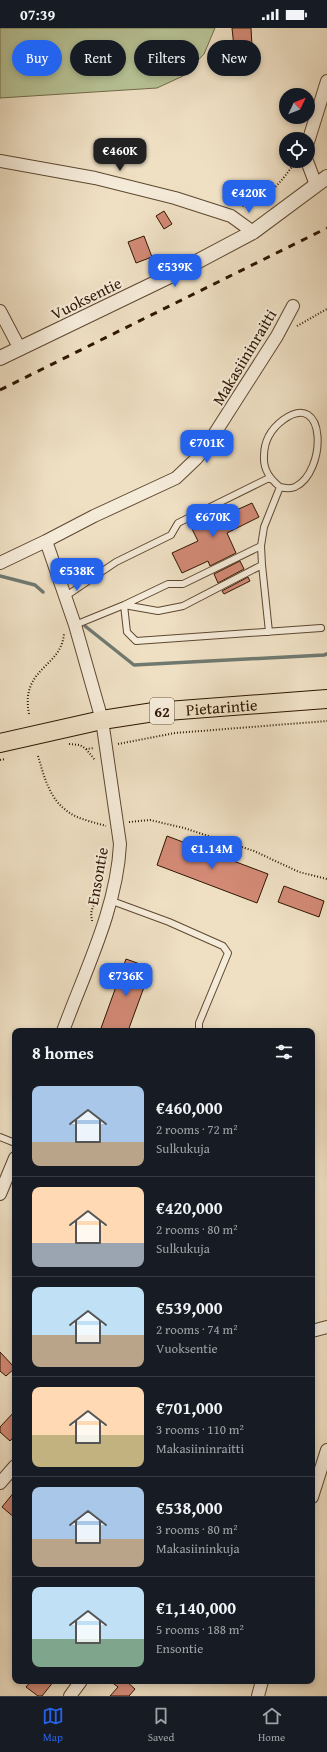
<!DOCTYPE html>
<html lang="en">
<head>
<meta charset="utf-8">
<style>
	:root { --surface:#171b24; --page:#242831; --text:#f1f3f6; --muted:#9ea1a6; --line:#363941; --accent:#2563eb }
	body { margin:0; font-family:"Gentium Book Plus",serif; background:var(--page); color:var(--text); height:100vh; display:flex; flex-direction:column; font-size:15px; white-space:nowrap }
	* { box-sizing:border-box; margin:0 }
	p { font-size:13px; color:var(--muted) }
	.icon { flex:none; width:22px; height:22px; fill:none; stroke:currentColor; stroke-width:2; stroke-linecap:round; stroke-linejoin:round }
	.map { position:relative; flex:1; overflow:hidden }
	.side { position:absolute; left:12px; top:1000px; width:303px; height:656px; display:flex; flex-direction:column; background:var(--surface); border-radius:8px; box-shadow:0 2px 6px #0003 }
	.side>* { flex:none }
	.guide { position:absolute; left:12px; top:12px; width:303px; height:36px; display:flex; gap:8px }
	.needle { width:26px; rotate:47deg }
	.tools { position:absolute; left:279px; top:60px; display:grid; gap:8px }
	.tools a { display:grid; place-items:center; width:36px; height:36px; border-radius:50%; background:var(--surface); box-shadow:0 2px 6px #0003; font-size:20px }
	.price { position:absolute; translate:-50% -34px; padding:0 9px; border-radius:8px; background:var(--accent); color:#fff; font-size:13px; line-height:26px; filter:drop-shadow(0 1px 2px #0008) }
	.price::after { content:''; position:absolute; left:50%; top:24px; width:12px; height:9px; margin-left:-6px; background:inherit; clip-path:polygon(0 0,100% 0,50% 100%) }
	.price.active { background:#222; color:#fff }
	ul { padding:0; list-style:none }
	li { display:flex; align-items:center; gap:12px; height:100px; padding:0 20px }
	li+li { border-top:1px solid var(--line) }
	li span { display:grid; place-items:center; flex:none; width:112px; height:80px; border-radius:8px; color:#555 }
	li>.icon { margin-inline-start:auto }
	span .icon { width:48px; height:48px; fill:#fffc; stroke-width:1 }
	li b { font-size:17px }
	h2 { display:flex; justify-content:space-between; align-items:center; height:48px; padding:0 20px; font-size:17px }
	.chip { padding:0 14px; border-radius:18px; background:var(--surface); box-shadow:0 2px 6px #0003; font-size:14px; line-height:36px }
	.chip.active { background:var(--accent); color:#fff }
	.status { display:flex; justify-content:space-between; align-items:center; height:28px; padding:0 20px; background:var(--surface); direction:ltr }
	.status svg { height:11px; fill:currentColor }
	.tabs { display:flex; justify-content:space-around; align-items:center; height:56px; border-top:1px solid var(--line); background:var(--surface); font-size:11px; color:var(--muted) }
	.tabs a { display:grid; justify-items:center; gap:2px }
	.tabs .active { color:var(--accent) }
	.map>svg:first-child { display:block }
</style>
</head>
<body>
<div class="status"><b>07:39</b><svg viewBox="0 0 49 12"><path d="M0 12V9h3v3zM5 12V6h3v6zM10 12V3h3v9zM15 12V0h3v12zM26 1h20v11H26zM47 4h2v5h-2z"/></svg></div>
<div class="map">
<svg width="327" height="1668" viewBox="0 0 327 1668">
	<rect width="100%" height="100%" fill="#efe0c4"/>
	<filter id="stains"><feTurbulence type="fractalNoise" baseFrequency=".005" numOctaves="4"/><feColorMatrix values="0 0 0 0 .2 0 0 0 0 .09 0 0 0 0 .02 0 0 0 .5 -.17"/></filter>
	<radialGradient id="worn" r=".72"><stop offset=".6" stop-color="#630" stop-opacity="0"/><stop offset="1" stop-color="#630" stop-opacity=".3"/></radialGradient>
	<!-- green -->
	<path fill="#b7c396" stroke="#726c4b" d="M 0,0 L 215,0 L 204,26 L 183,48 L 157,60 L 0,70 Z"/>
	<g fill="none" stroke-linecap="round" stroke-linejoin="round">
		<!-- stream -->
		<path stroke="#707970" stroke-width="3.5" d="M 0,548 L 35,557 L 43,564
			M 85,598 L 134,637 L 324,627 L 327,626"/>
	</g>
	<!-- building -->
	<path fill="#d38a76" stroke="#2e1600" d="M 232,0 L 251,0 L 252,18 L 234,19 Z
		M 164,183 L 172,196 L 164,201 L 156,188 Z
		M 144,208 L 152,229 L 136,235 L 128,214 Z
		M 252,475 L 259,489 L 227,505 L 236,525 L 210,538 L 208,533 L 182,545 L 172,525 L 198,513 L 189,495 L 215,482 L 219,490 Z
		M 240,533 L 244,541 L 218,555 L 214,546 Z
		M 248,549 L 250,553 L 224,566 L 222,563 Z
		M 167,808 L 268,846 L 257,875 L 157,837 Z
		M 284,858 L 324,873 L 319,889 L 278,874 Z
		M 126,931 L 151,940 L 128,1003 L 100,1003 Z
		M 0,1324 L 15,1340 L 6,1348 L 0,1343 Z
		M 15,1383 L 15,1407 L 10,1413 L 0,1404 L 0,1399 Z
		M 15,1463 L 15,1490 L 2,1479 Z
		M 31,1653 L 54,1653 L 42,1668 L 38,1668 L 26,1659 Z
		M 110,1653 L 126,1653 L 135,1661 L 129,1668 L 110,1668 L 118,1659 Z"/>
	<g fill="none" stroke-linecap="round" stroke-linejoin="round">
		<!-- service casing -->
		<g stroke="#5e4831" stroke-width="8">
			<path id="service" d="M 261,518 L 262,537 L 183,578 L 158,583 L 124,577 L 127,604 L 136,613 L 321,600
				M 262,537 L 269,604
				M 66,568 L 116,534 L 171,507 L 178,495 L 269,450
				M 75,597 L 124,577 L 168,556 L 183,556 L 261,518 L 264,499 L 280,459 C 284,460 290,461 295,459 C 327,444 327,360 283,392 C 271,401 264,414 264,428 C 263,442 270,451 280,459
				M 112,873 L 169,894 L 223,918 L 228,925 L 199,995 L 199,1003
				M 0,1109 L 15,1115"/>
		</g>
		<!-- minor casing -->
		<g stroke="#5e4831" stroke-width="14">
			<path id="minor" d="M 308,114 L 327,53
				M 0,133 L 95,150 L 175,170 L 231,188 L 253,204
				M 307,133 L 316,157
				M 0,283 L 20,321
				M 46,513 L 94,488 L 176,450 L 196,431 L 208,416 L 277,308 L 293,278
				M 0,535 L 46,513 L 75,597 L 102,692 L 120,816 C 117,880 85,943 63,1003
				M 0,1166 L 15,1130
				M 312,1303 L 327,1299
				M 0,1455 L 15,1438
				M 312,1469 L 327,1422
				M 70,1668 L 81,1653
				M 258,1668 L 262,1653"/>
		</g>
		<!-- tertiary casing -->
		<g stroke="#5e4831" stroke-width="16">
			<path id="tertiary" d="M 0,330 L 170,248 L 253,204 L 327,149"/>
		</g>
		<!-- primary casing -->
		<g stroke="#2e1600" stroke-width="20">
			<g id="primary">
				<path id="s1" d="M 0,715 L 102,692 L 154,684 L 327,671"/>
			</g>
		</g>
		<!-- path -->
		<path stroke="#2e1600" stroke-width="2" stroke-dasharray="1 2" stroke-linecap="butt" d="M 237,176 L 246,179
			M 246,179 C 268,169 282,154 295,134
			M 297,298 L 327,281
			M 29,686 C 20,639 62,640 64,605
			M 69,716 L 80,717 L 86,721 L 94,720
			M 118,716 L 175,705 L 327,693
			M 86,721 L 95,732
			M 38,728 C 44,748 49,770 67,783 C 77,791 93,794 106,798
			M 0,732 L 5,731
			M 129,794 L 150,792 L 184,800 L 254,823 L 299,844 L 327,851
			M 92,893 L 91,885 L 101,854"/>
		<!-- service -->
		<use href="#service" stroke="#f5ebd9" stroke-width="6"/>
		<!-- minor -->
		<use href="#minor" stroke="#f5ebd9" stroke-width="12"/>
		<!-- tertiary -->
		<use href="#tertiary" stroke="#f5ebd9" stroke-width="14"/>
		<!-- primary -->
		<use href="#primary" stroke="#efe0c4" stroke-width="18"/>
		<!-- rail -->
		<path stroke="#2e1600" stroke-width="3" stroke-dasharray="7 7" stroke-linecap="butt" d="M 0,362 L 327,200"/>
	</g>
	<g text-anchor="middle" dominant-baseline="central" stroke-width="4" stroke-linejoin="round" paint-order="stroke">
		<!-- shield labels -->
		<rect fill="#f5ebd9" stroke="#6a5641" stroke-width="1" x="150" y="670" width="24" height="26" rx="3"/>
		<g font-size="15" font-weight="bold" fill="#2e1600">
			<text x="162" y="683">62</text>
		</g>
		<!-- street labels -->
		<g font-size="16" fill="#2e1600" stroke="#f5ebd9">
			<text transform="translate(86 270) rotate(-26)">Vuoksentie</text>
			<text transform="translate(244 329) rotate(-59)">Makasiininraitti</text>
			<text stroke="none"><textPath href="#s1" startOffset="225">Pietarintie</textPath></text>
			<text transform="translate(97 848) rotate(-80)">Ensontie</text>
		</g>
	</g>
	<rect width="100%" height="100%" filter="url(#stains)"/>
	<rect width="100%" height="100%" fill="url(#worn)"/>
</svg>
<div class="tools">
<a><svg class="needle" viewBox="-14 -14 28 28"><path d="M0-13l5 13h-10z" fill="#e53935"/><path d="M0 13l5-13h-10z" fill="#9ea1a6"/></svg></a>
<a><svg class="icon" aria-label="locate" viewBox="0 0 24 24"><circle cx="12" cy="12" r="6"/><path d="M12 2v4M12 18v4M2 12h4M18 12h4"/></svg></a>
</div>
<b class="price active" style="left:120px;top:144px">€460K</b>
<b class="price" style="left:249px;top:186px">€420K</b>
<b class="price" style="left:175px;top:260px">€539K</b>
<b class="price" style="left:207px;top:436px">€701K</b>
<b class="price" style="left:213px;top:510px">€670K</b>
<b class="price" style="left:77px;top:564px">€538K</b>
<b class="price" style="left:212px;top:842px">€1.14M</b>
<b class="price" style="left:126px;top:969px">€736K</b>
<div class="guide">
<a class="chip active">Buy</a>
<a class="chip">Rent</a>
<a class="chip">Filters</a>
<a class="chip">New</a>
</div>
<section class="side">
<h2>8 homes<svg class="icon" aria-label="filters" viewBox="0 0 24 24"><path d="M4 7h16M4 17h16"/><circle cx="9" cy="7" r="2"/><circle cx="15" cy="17" r="2"/></svg></h2>
<ul>
<li><span style="background:linear-gradient(#a9c7e8 70%,#b9a48a 0)"><svg class="icon" aria-label="home" viewBox="0 0 24 24"><path d="M3 11l9-7 9 7M6 9v11h12V9"/></svg></span><div><b>€460,000</b><p>2 rooms · 72 m²</p><p>Sulkukuja</p></div></li>
<li><span style="background:linear-gradient(#ffd9b3 70%,#9aa5b1 0)"><svg class="icon" aria-label="home" viewBox="0 0 24 24"><path d="M3 11l9-7 9 7M6 9v11h12V9"/></svg></span><div><b>€420,000</b><p>2 rooms · 80 m²</p><p>Sulkukuja</p></div></li>
<li><span style="background:linear-gradient(#bfe0f5 60%,#b9a48a 0)"><svg class="icon" aria-label="home" viewBox="0 0 24 24"><path d="M3 11l9-7 9 7M6 9v11h12V9"/></svg></span><div><b>€539,000</b><p>2 rooms · 74 m²</p><p>Vuoksentie</p></div></li>
<li><span style="background:linear-gradient(#ffd9b3 60%,#c2b280 0)"><svg class="icon" aria-label="home" viewBox="0 0 24 24"><path d="M3 11l9-7 9 7M6 9v11h12V9"/></svg></span><div><b>€701,000</b><p>3 rooms · 110 m²</p><p>Makasiininraitti</p></div></li>
<li><span style="background:linear-gradient(#a9c7e8 65%,#b9a48a 0)"><svg class="icon" aria-label="home" viewBox="0 0 24 24"><path d="M3 11l9-7 9 7M6 9v11h12V9"/></svg></span><div><b>€538,000</b><p>3 rooms · 80 m²</p><p>Makasiininkuja</p></div></li>
<li><span style="background:linear-gradient(#bfe0f5 65%,#7fa58c 0)"><svg class="icon" aria-label="home" viewBox="0 0 24 24"><path d="M3 11l9-7 9 7M6 9v11h12V9"/></svg></span><div><b>€1,140,000</b><p>5 rooms · 188 m²</p><p>Ensontie</p></div></li>
</ul>
</section>
</div>
<nav class="tabs">
<a class="active"><svg class="icon" aria-label="map" viewBox="0 0 24 24"><path d="M3 6l6-2 6 2 6-2v14l-6 2-6-2-6 2zM9 4v14M15 6v14"/></svg>Map</a>
<a><svg class="icon" aria-label="saved" viewBox="0 0 24 24"><path d="M7 4h10v16l-5-4-5 4z"/></svg>Saved</a>
<a><svg class="icon" aria-label="home" viewBox="0 0 24 24"><path d="M3 11l9-7 9 7M6 9v11h12V9"/></svg>Home</a>
</nav>
</body>
</html>
